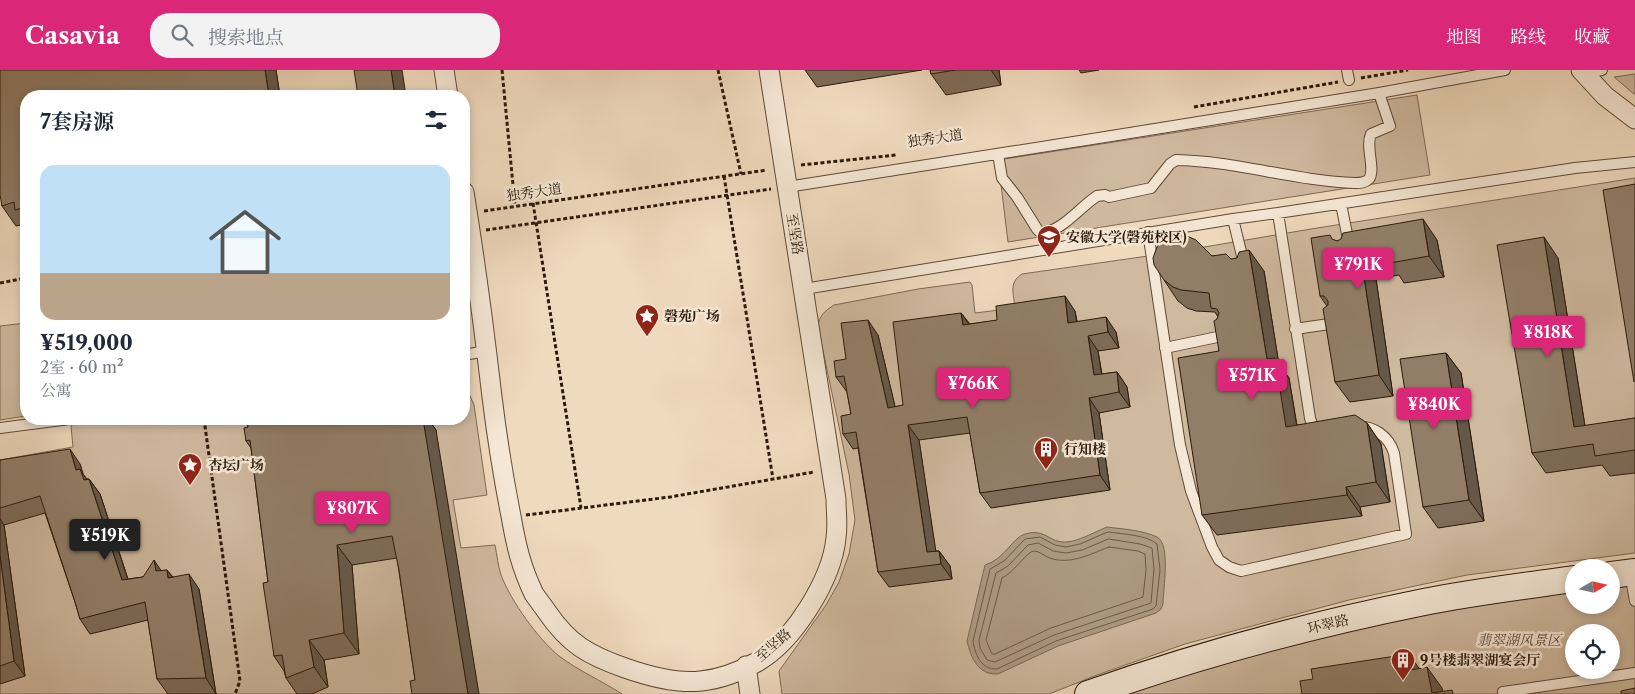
<!DOCTYPE html>
<html lang="zh">
<head>
<meta charset="utf-8">
<style>
	:root { --surface:#fff; --page:#f2f2f3; --text:#1f2937; --muted:#747a83; --line:#e0e1e3; --accent:#db2777 }
	body { margin:0; font-family:"Libre Caslon Text","Noto Serif SC",serif; background:var(--page); color:var(--text); height:100vh; display:flex; flex-direction:column; font-size:19px; white-space:nowrap }
	* { box-sizing:border-box; margin:0 }
	p { font-size:16px; color:var(--muted) }
	.icon { flex:none; width:28px; height:28px; fill:none; stroke:currentColor; stroke-width:2; stroke-linecap:round; stroke-linejoin:round }
	.map { position:relative; flex:1; overflow:hidden }
	.side { position:absolute; left:20px; top:20px; width:450px; height:335px; display:flex; flex-direction:column; background:var(--surface); border-radius:20px; box-shadow:0 2px 8px #0003 }
	.side>* { flex:none }
	.needle { width:32px; rotate:81deg }
	.tools { position:absolute; left:1565px; top:489px; display:grid; gap:10px }
	.tools a { display:grid; place-items:center; width:55px; height:55px; border-radius:50%; background:var(--surface); box-shadow:0 2px 8px #0003; font-size:25px }
	.price { position:absolute; translate:-50% -42px; padding:0 11px; border-radius:5px; background:var(--accent); color:#fff; font-size:16px; line-height:32px; filter:drop-shadow(0 1px 2px #0008) }
	.price::after { content:''; position:absolute; left:50%; top:30px; width:15px; height:11px; margin-left:-8px; background:inherit; clip-path:polygon(0 0,100% 0,50% 100%) }
	.price.active { background:#222; color:#fff }
	ul { padding:0; list-style:none }
	li { display:grid; align-content:center; gap:10px; height:265px; padding:0 20px }
	li+li { border-top:1px solid var(--line) }
	li span { display:grid; place-items:center; height:155px; border-radius:15px; color:#555 }
	li>.icon { margin-inline-start:auto }
	span .icon { width:90px; height:90px; fill:#fffc; stroke-width:1 }
	li b { font-size:21px }
	h2 { display:flex; justify-content:space-between; align-items:center; height:60px; padding:0 20px; font-size:21px }
	header { display:flex; align-items:center; gap:30px; box-sizing:border-box; height:70px; padding:0 25px; background:var(--accent); color:#fff }
	header strong { font-size:24px }
	nav { display:flex; gap:28px; margin-inline-start:auto; font-size:18px }
	.search { width:350px; height:45px; background:var(--page); display:flex; align-items:center; gap:12px; box-sizing:border-box; padding:0 18px; border-radius:20px; color:var(--muted); font-size:19px }
	.map>svg:first-child { display:block }
</style>
</head>
<body>
<header>
<strong>Casavia</strong>
<div class="search"><svg class="icon" aria-label="search" viewBox="0 0 24 24"><circle cx="10" cy="10" r="6"/><path d="M15 15l6 6"/></svg>搜索地点</div>
<nav><a>地图</a><a>路线</a><a>收藏</a></nav>
</header>
<div class="map">
<svg width="1635" height="624" viewBox="0 0 1635 624">
	<rect width="100%" height="100%" fill="#f0dabe"/>
	<filter id="stains"><feTurbulence type="fractalNoise" baseFrequency=".004" numOctaves="4"/><feColorMatrix values="0 0 0 0 .2 0 0 0 0 .09 0 0 0 0 .02 0 0 0 .5 -.17"/></filter>
	<radialGradient id="worn" r=".72"><stop offset=".6" stop-color="#630" stop-opacity="0"/><stop offset="1" stop-color="#630" stop-opacity=".3"/></radialGradient>
	<!-- green -->
	<path fill="#cfb99f" stroke="#7e6a54" fill-rule="evenodd" d="M 1635,4 L 1635,24 L 1634,24 L 1614,7 Z
		M 1417,25 L 1430,105 L 1008,172 L 998,90 Z
		M 1635,108 L 1635,483 L 1467,505 L 1349,530 L 1185,574 L 1097,605 L 1049,624 L 782,624 L 779,601 L 826,535 L 839,512 L 849,484 L 855,450 L 849,404 L 818,257 C 819,245 825,241 834,235 L 918,219 L 970,212 L 972,215 L 975,243 L 1015,238 C 1014,224 1008,213 1022,204 L 1169,183 L 1311,159 Z
		M 26,253 L 26,346 L 0,350 L 0,256 Z
		M 464,312 L 474,335 L 487,425 L 453,430 L 461,478 L 495,475 C 497,485 498,496 501,505 C 511,531 538,569 559,586 C 579,601 602,611 622,624 L 0,624 L 0,390 L 73,377 L 71,356 L 75,353 L 110,349 L 464,349 Z
		M 1635,502 L 1635,624 L 1088,624 L 1142,605 L 1574,509 L 1574,535 L 1611,535 L 1611,505 ZM 1574,562 L 1611,562 L 1611,600 L 1574,600 Z"/>
	<!-- water -->
	<path fill="#ad9981" stroke="#796651" d="M 1107,457 C 1122,459 1142,460 1157,467 C 1171,474 1163,520 1163,534 L 1161,539 L 1156,543 L 1058,576 L 998,604 C 978,605 971,588 967,571 L 985,495 C 1005,489 1012,468 1025,464 C 1046,458 1049,473 1066,472 C 1080,471 1094,462 1107,457 Z"/>
	<g fill="none" stroke-linecap="round" stroke-linejoin="round">
		<!-- shore -->
		<path stroke="#6c5a46" stroke-width="1" d="M 1108,462 C 1122,464 1147,465 1157,474 L 1160,500 L 1156,536 L 1153,539 L 1056,571 L 997,599 C 981,600 975,584 973,571 L 990,499 L 1004,491 L 1025,469 L 1040,467 L 1055,475 L 1066,477 L 1080,474 Z
			M 1109,469 L 1140,474 L 1152,478 L 1154,499 L 1151,533 L 1054,565 L 995,592 L 987,590 L 980,578 L 979,570 L 996,503 L 1008,496 L 1028,475 L 1038,473 L 1053,481 L 1066,483 L 1082,480 Z
			M 1109,477 L 1138,481 L 1145,484 L 1146,500 L 1143,527 L 1051,558 L 995,584 L 992,584 L 986,570 L 1002,508 C 1015,501 1021,489 1031,482 C 1037,478 1046,488 1053,489 C 1073,494 1090,484 1109,477 Z"/>
		<!-- lane casing -->
		<g stroke="#5d4a37" stroke-width="12">
			<path id="lane" d="M 1347,0 L 1349,10
				M 1585,3 L 1602,0
				M 998,84 L 1002,108 L 1017,127 L 1037,159 L 1040,162 C 1059,165 1081,136 1097,126 L 1105,125 L 1109,127 L 1151,118 L 1170,94 L 1176,90 C 1236,91 1295,111 1355,113 C 1360,113 1365,113 1369,109 C 1376,99 1365,77 1371,64 L 1390,56 L 1379,23
				M 787,117 L 1105,67 L 1379,23 L 1505,0
				M 1341,134 L 1349,174
				M 1278,143 L 1310,348 L 1313,357 L 1320,360
				M 1233,149 L 1244,194
				M 1148,162 L 1180,375 L 1191,421 L 1212,477 L 1219,490 L 1229,497 L 1241,501 L 1406,464 L 1394,383 C 1389,367 1374,355 1356,357
				M 804,219 L 1233,149 L 1278,143 L 1575,98 L 1635,92
				M 1295,259 L 1336,253
				M 1165,278 L 1227,265
				M 464,285 L 486,281
				M 0,358 L 70,349
				M 1630,503 L 1635,531
				M 1503,624 L 1503,622 L 1635,603"/>
		</g>
		<!-- street casing -->
		<g stroke="#5d4a37" stroke-width="21">
			<path id="street" d="M 444,0 L 448,26
				M 1581,0 L 1605,26 L 1635,49
				M 464,122 C 475,190 484,258 492,327 C 497,367 503,406 511,446 C 516,475 521,497 534,524 C 538,530 543,536 547,542 C 569,574 588,585 625,598 C 648,606 676,614 701,611 C 721,609 739,602 757,592 C 794,571 832,509 836,468 C 838,455 836,442 836,429 L 769,0
				M 746,596 L 750,624"/>
		</g>
		<!-- secondary casing -->
		<g stroke="#2c1a0a" stroke-width="28">
			<path id="secondary" d="M 1611,505 L 1635,502
				M 1088,624 C 1198,585 1310,555 1424,532 C 1473,522 1524,516 1574,509"/>
		</g>
		<!-- path -->
		<path stroke="#2c1a0a" stroke-width="3" stroke-dasharray="4 2.5" stroke-linecap="butt" d="M 502,0 L 515,136
			M 718,0 L 741,104
			M 1361,8 L 1408,0
			M 1194,37 L 1338,12
			M 801,95 L 896,85
			M 724,106 L 773,409
			M 533,133 L 581,438
			M 484,141 L 767,100
			M 486,160 L 771,119
			M 0,213 L 26,208
			M 204,349 L 240,611 L 235,624
			M 526,445 L 670,427 L 814,402"/>
		<!-- lane -->
		<use href="#lane" stroke="#f5e7d5" stroke-width="10"/>
		<!-- street -->
		<use href="#street" stroke="#f5e7d5" stroke-width="19"/>
		<!-- secondary -->
		<use href="#secondary" stroke="#f5e7d5" stroke-width="26"/>
	</g>
	<!-- wall -->
	<path fill="#7e6c59" stroke="#2c1a0a" d="M 0,0 L 276,0 L 280,26 L 26,26 L 26,156 L 25,154 L 16,156 L 2,136 Z
		M 805,0 L 922,0 L 817,17 Z
		M 930,0 L 999,0 L 1001,15 L 946,25 L 931,4 Z
		M 1079,0 L 1099,0 L 1081,3 Z
		M 1333,170 L 1337,171 L 1437,170 L 1444,207 L 1404,213 L 1399,205 L 1376,209 L 1393,326 L 1350,332 L 1335,312 L 1327,236 L 1320,226 Z
		M 1212,186 L 1231,189 L 1264,201 L 1279,295 L 1289,308 L 1297,355 L 1367,353 L 1381,374 L 1390,432 L 1360,437 L 1362,446 L 1217,465 L 1202,445 L 1219,281 L 1217,249 L 1218,247 L 1215,242 L 1196,241 L 1187,238 L 1178,231 L 1164,210 Z
		M 1558,188 L 1585,356 L 1635,348 L 1635,403 L 1610,406 L 1602,395 L 1546,403 L 1532,383 Z
		M 1075,241 L 1077,251 L 1116,262 L 1119,278 L 1098,281 L 1102,304 L 1117,302 L 1127,317 L 1130,337 L 1099,343 L 1110,420 L 991,438 L 980,423 L 970,363 L 919,370 L 935,481 L 939,481 L 950,496 L 952,509 L 889,517 L 878,502 L 858,378 L 853,379 L 843,364 L 851,344 L 847,322 L 836,307 L 846,289 L 878,265 L 895,337 L 903,335 L 961,243 L 970,254 Z
		M 1446,283 L 1461,303 L 1484,451 L 1438,458 L 1423,437 Z
		M 247,349 L 428,349 L 436,360 L 415,610 L 397,488 L 352,495 L 359,584 L 324,590 L 328,617 L 312,624 L 297,624 L 286,608 L 284,601 L 274,586 L 268,512 L 251,378 L 246,371 L 248,357 Z
		M 0,390 L 80,394 L 83,404 L 87,409 L 89,409 L 100,424 L 128,509 L 143,507 L 161,501 L 167,500 L 173,507 L 199,519 L 216,624 L 168,624 L 157,609 L 148,550 L 90,564 L 80,549 L 75,532 L 45,443 L 4,455 L 25,606 L 0,614 Z"/>
	<!-- shaded-wall -->
	<path fill="#665849" stroke="#2c1a0a" d="M 265,0 L 276,0 L 280,26 L 269,26 Z
		M 391,0 L 402,0 L 406,26 L 395,26 Z
		M 991,0 L 999,0 L 1001,15 Z
		M 1423,149 L 1437,170 L 1444,207 L 1429,186 Z
		M 1544,167 L 1558,188 L 1588,375 L 1574,357 Z
		M 1249,180 L 1264,201 L 1279,295 L 1289,308 L 1300,377 L 1286,357 L 1267,289 Z
		M 1361,188 L 1376,209 L 1393,326 L 1379,305 Z
		M 1065,226 L 1075,241 L 1079,268 L 1068,253 Z
		M 961,243 L 972,258 L 963,255 Z
		M 1106,247 L 1116,262 L 1119,278 L 1108,262 Z
		M 868,250 L 878,265 L 899,353 L 888,338 Z
		M 1088,266 L 1098,281 L 1104,320 L 1094,305 Z
		M 1446,283 L 1461,303 L 1484,451 L 1469,430 Z
		M 1117,302 L 1127,317 L 1130,337 L 1119,322 Z
		M 1089,328 L 1099,343 L 1110,420 L 1100,405 Z
		M 421,349 L 428,349 L 436,360 L 479,624 L 468,624 Z
		M 1367,353 L 1381,374 L 1390,432 L 1376,412 Z
		M 908,355 L 919,370 L 938,495 L 927,482 Z
		M 70,379 L 80,394 L 83,404 L 90,414 L 94,425 L 76,400 Z
		M 89,409 L 100,424 L 133,525 L 122,510 Z
		M 1346,417 L 1360,437 L 1362,446 L 1347,425 Z
		M 0,449 L 4,455 L 25,606 L 14,591 L 0,486 Z
		M 337,475 L 352,495 L 359,584 L 344,563 Z
		M 939,481 L 950,496 L 952,509 L 941,494 Z
		M 154,490 L 164,505 L 156,501 Z
		M 167,500 L 178,515 L 168,508 Z
		M 189,504 L 199,519 L 216,624 L 206,608 Z
		M 309,570 L 324,590 L 328,617 L 314,597 Z
		M 1409,584 L 1423,604 L 1411,600 Z
		M 1427,597 L 1442,618 L 1443,624 L 1432,624 Z"/>
	<!-- building -->
	<path fill="#927e68" stroke="#2c1a0a" d="M 0,0 L 265,0 L 269,26 L 26,26 L 26,137 L 15,140 L 14,132 L 2,136 L 0,125 Z
		M 354,0 L 391,0 L 395,26 L 358,26 Z
		M 930,0 L 955,0 L 931,4 Z
		M 1635,114 L 1635,311 L 1634,312 L 1603,120 Z
		M 1423,149 L 1429,186 L 1390,193 L 1388,184 L 1361,188 L 1379,305 L 1335,312 L 1323,239 L 1328,235 L 1328,231 L 1324,226 L 1320,226 L 1311,168 L 1330,165 L 1332,169 L 1337,171 L 1341,169 L 1343,163 Z
		M 1173,165 L 1185,165 L 1196,170 L 1212,186 L 1226,184 L 1231,189 L 1237,188 L 1239,182 L 1249,180 L 1267,289 L 1275,288 L 1286,357 L 1355,345 L 1367,353 L 1376,412 L 1346,417 L 1347,425 L 1202,445 L 1178,288 L 1219,281 L 1214,251 L 1217,249 L 1219,243 L 1217,239 L 1211,238 L 1209,223 L 1181,220 L 1173,217 L 1164,210 L 1154,195 L 1153,188 L 1157,177 L 1162,170 Z
		M 1544,167 L 1574,357 L 1635,348 L 1635,380 L 1595,386 L 1593,374 L 1532,383 L 1497,175 Z
		M 1065,226 L 1068,253 L 1106,247 L 1108,262 L 1088,266 L 1094,305 L 1117,302 L 1119,322 L 1089,328 L 1100,405 L 980,423 L 967,347 L 908,355 L 927,482 L 939,481 L 941,494 L 878,502 L 856,362 L 843,364 L 841,346 L 851,344 L 844,306 L 836,307 L 834,291 L 846,289 L 841,253 L 868,250 L 888,338 L 903,335 L 893,252 L 961,243 L 963,255 L 997,250 L 996,236 Z
		M 1446,283 L 1469,430 L 1423,437 L 1400,289 Z
		M 247,349 L 423,349 L 468,624 L 412,624 L 410,611 L 415,610 L 399,500 L 392,466 L 337,475 L 344,563 L 309,570 L 314,597 L 286,608 L 282,585 L 274,586 L 263,513 L 268,512 L 250,370 L 246,371 L 244,358 L 248,357 Z
		M 70,379 L 76,400 L 80,399 L 84,410 L 89,409 L 122,510 L 143,507 L 154,490 L 156,501 L 167,500 L 168,508 L 189,504 L 206,608 L 157,609 L 145,532 L 80,549 L 75,532 L 40,426 L 0,438 L 0,390 Z
		M 0,486 L 14,591 L 0,596 Z
		M 1409,584 L 1411,600 L 1427,597 L 1432,623 L 1452,620 L 1453,624 L 1302,624 L 1300,611 L 1313,609 L 1311,599 Z
		M 1635,618 L 1635,624 L 1621,624 L 1621,621 Z"/>
	<!-- icons -->
	<defs>
		<g id="university-pin" transform="scale(1.25)"><path d="M0 17L-7.5 6A9.5 9.5 0 1 1 7.5 6Z" fill="#8f2418" stroke="#f5e7d5"/><path d="M0-5L7-2L0 1L-7-2ZM-4 1L0 2.5L4 1V4Q0 6-4 4Z" fill="#fff"/></g>
		<g id="sight-pin" transform="scale(1.25)"><path d="M0 17L-7.5 6A9.5 9.5 0 1 1 7.5 6Z" fill="#8f2418" stroke="#f5e7d5"/><path d="M0-6L1.8-2.2L6-1.7L2.9 1.2L3.7 5.4L0 3.3L-3.7 5.4L-2.9 1.2L-6-1.7L-1.8-2.2Z" fill="#fff"/></g>
		<g id="building-pin" transform="scale(1.25)"><path d="M0 17L-7.5 6A9.5 9.5 0 1 1 7.5 6Z" fill="#8f2418" stroke="#f5e7d5"/><path d="M-4-6H4V6H1V3H-1V6H-4ZM-2.5-4.3h1.7v1.8h-1.7ZM.8-4.3h1.7v1.8H.8ZM-2.5-1h1.7V.8h-1.7ZM.8-1h1.7V.8H.8Z" fill="#fff"/></g>
	</defs>
	<g fill-rule="evenodd">
		<use href="#university-pin" x="1049" y="167"/>
		<use href="#sight-pin" x="647" y="246"/>
		<use href="#building-pin" x="1046" y="379"/>
		<use href="#sight-pin" x="190" y="395"/>
		<use href="#building-pin" x="1403" y="590"/>
	</g>
	<g text-anchor="middle" dominant-baseline="central" stroke-width="5" stroke-linejoin="round" paint-order="stroke">
		<!-- street labels -->
		<g font-size="14" fill="#2c1a0a" stroke="#f5e7d5">
			<text transform="translate(935 68) rotate(-8)">独秀大道</text>
			<text transform="translate(534 122) rotate(-8)">独秀大道</text>
			<text transform="translate(795 164) rotate(81)">至坚路</text>
			<text transform="translate(1328 554) rotate(-13)">环翠路</text>
			<text transform="translate(773 575) rotate(-41)">至坚路</text>
		</g>
		<!-- poi labels -->
		<g font-size="14" font-weight="bold" fill="#2c1a0a" stroke="#f5e7d5" text-anchor="start">
			<text x="1066" y="167">安徽大学(磬苑校区)</text>
			<text x="664" y="246">磬苑广场</text>
			<text x="1064" y="379">行知楼</text>
			<text x="208" y="395">杏坛广场</text>
			<text x="1420" y="590">9号楼翡翠湖宴会厅</text>
		</g>
		<!-- park labels -->
		<g font-size="14" font-style="italic" fill="#5d4a37" stroke="#f5e7d5">
			<text x="1519" y="570">翡翠湖风景区</text>
		</g>
	</g>
	<rect width="100%" height="100%" filter="url(#stains)"/>
	<rect width="100%" height="100%" fill="url(#worn)"/>
</svg>
<div class="tools">
<a><svg class="needle" viewBox="-14 -14 28 28"><path d="M0-13l5 13h-10z" fill="#e53935"/><path d="M0 13l5-13h-10z" fill="#747a83"/></svg></a>
<a><svg class="icon" aria-label="locate" viewBox="0 0 24 24"><circle cx="12" cy="12" r="6"/><path d="M12 2v4M12 18v4M2 12h4M18 12h4"/></svg></a>
</div>
<b class="price" style="left:1358px;top:220px">¥791K</b>
<b class="price" style="left:1548px;top:288px">¥818K</b>
<b class="price" style="left:1252px;top:331px">¥571K</b>
<b class="price" style="left:973px;top:339px">¥766K</b>
<b class="price" style="left:1434px;top:360px">¥840K</b>
<b class="price" style="left:352px;top:464px">¥807K</b>
<b class="price active" style="left:105px;top:491px">¥519K</b>
<section class="side">
<h2>7套房源<svg class="icon" aria-label="filters" viewBox="0 0 24 24"><path d="M4 7h16M4 17h16"/><circle cx="9" cy="7" r="2"/><circle cx="15" cy="17" r="2"/></svg></h2>
<ul>
<li><span style="background:linear-gradient(#bfe0f5 70%,#b9a48a 0)"><svg class="icon" aria-label="home" viewBox="0 0 24 24"><path d="M3 11l9-7 9 7M6 9v11h12V9"/></svg></span><div><b>¥519,000</b><p>2室 · 60 m²</p><p>公寓</p></div></li>
</ul>
</section>
</div>
</body>
</html>
